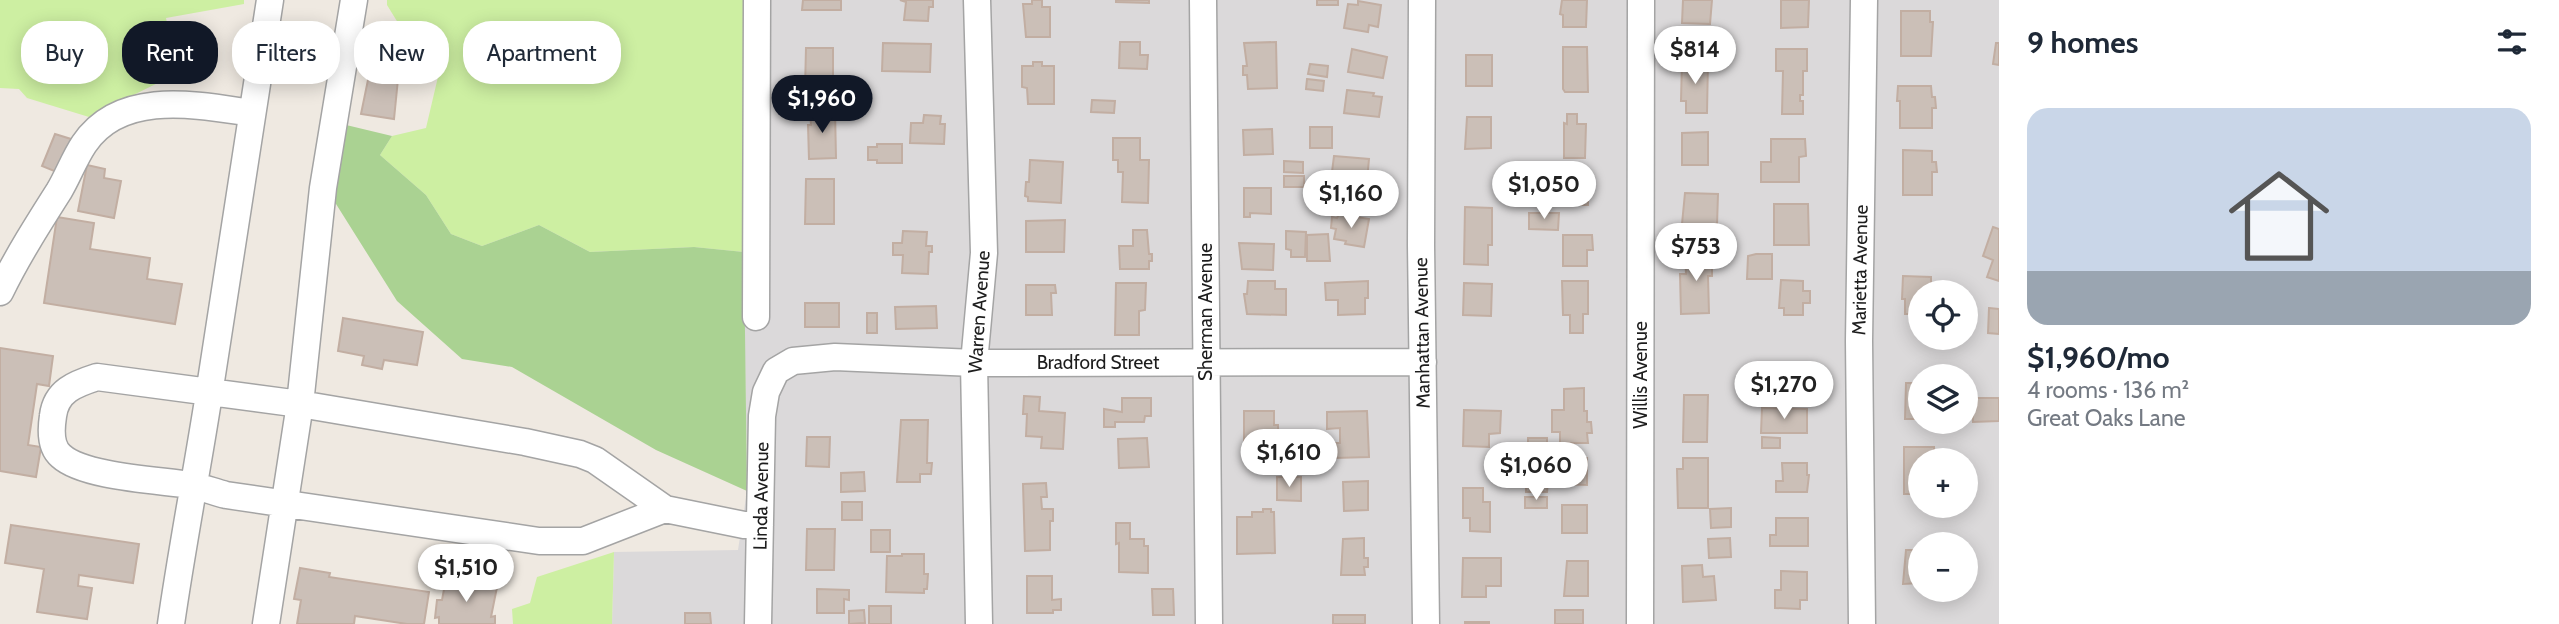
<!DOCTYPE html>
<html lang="en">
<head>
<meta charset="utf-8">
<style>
	:root { --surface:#fff; --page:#f2f2f3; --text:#1f2937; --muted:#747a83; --accent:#111827 }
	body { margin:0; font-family:Cabin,sans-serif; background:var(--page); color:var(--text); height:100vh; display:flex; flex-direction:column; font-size:26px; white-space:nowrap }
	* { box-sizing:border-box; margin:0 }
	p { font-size:23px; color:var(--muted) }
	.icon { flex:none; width:38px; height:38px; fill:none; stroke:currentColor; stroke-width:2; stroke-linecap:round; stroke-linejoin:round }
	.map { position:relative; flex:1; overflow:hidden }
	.side { display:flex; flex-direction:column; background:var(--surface); width:560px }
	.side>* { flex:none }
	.hud { position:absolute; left:21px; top:21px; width:665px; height:63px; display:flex; gap:14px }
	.fabs { position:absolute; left:1908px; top:280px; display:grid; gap:14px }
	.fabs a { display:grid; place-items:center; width:70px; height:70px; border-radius:50%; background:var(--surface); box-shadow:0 4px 18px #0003; font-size:35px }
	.price { position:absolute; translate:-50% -60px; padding:0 16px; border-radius:24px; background:#fff; color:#222; font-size:23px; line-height:46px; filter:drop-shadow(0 2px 4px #0008) }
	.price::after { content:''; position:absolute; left:50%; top:42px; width:21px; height:16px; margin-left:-10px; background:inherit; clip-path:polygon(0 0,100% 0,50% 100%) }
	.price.active { background:var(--accent); color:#fff }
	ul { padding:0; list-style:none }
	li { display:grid; align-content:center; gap:14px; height:371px; padding:0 28px }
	li span { display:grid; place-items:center; height:217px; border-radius:21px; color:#555 }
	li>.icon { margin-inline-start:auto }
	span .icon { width:126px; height:126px; fill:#fffc; stroke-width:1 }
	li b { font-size:30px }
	h2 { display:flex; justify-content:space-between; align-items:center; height:84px; padding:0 28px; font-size:30px }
	.pill { padding:0 24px; border-radius:28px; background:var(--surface); box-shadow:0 4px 18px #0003; font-size:24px; line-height:63px }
	.pill.active { background:var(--accent); color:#fff }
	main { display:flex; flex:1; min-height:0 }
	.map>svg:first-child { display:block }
</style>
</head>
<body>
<main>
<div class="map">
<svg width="1999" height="624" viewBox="0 0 1999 624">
	<rect width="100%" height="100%" fill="#efe9e1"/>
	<!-- residential -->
	<path fill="#dbd9da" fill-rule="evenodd" d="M 746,0 L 1999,0 L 1999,624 L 612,624 L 614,552 L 738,550 L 747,491 L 743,224 ZM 1920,292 L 1965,292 L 1965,338 L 1920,338 ZM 1920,376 L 1965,376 L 1965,422 L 1920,422 ZM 1920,460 L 1965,460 L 1965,506 L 1920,506 ZM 1920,544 L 1965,544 L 1965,590 L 1920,590 Z"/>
	<!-- grass -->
	<path fill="#cdefa2" d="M 0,0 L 244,0 L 244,4 L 166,18 L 178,73 L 89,117 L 27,98 L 19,89 L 0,88 Z
		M 387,0 L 746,0 L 744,252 L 694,247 L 590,252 L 539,225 L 482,246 L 451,234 L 426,195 L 380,155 L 392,136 L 426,128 L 441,64 L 419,57 L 387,5 Z
		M 614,552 L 612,624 L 513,624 L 512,609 L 530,603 L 537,577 Z"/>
	<!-- forest -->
	<path fill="#aad292" d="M 342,124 L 392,136 L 380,155 L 426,195 L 451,234 L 482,246 L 539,225 L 590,252 L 694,247 L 744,252 L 747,491 L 656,450 L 512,367 L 462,359 L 397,301 L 331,196 Z"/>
	<!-- building -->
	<path fill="#cbbfb7" stroke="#c2aea2" stroke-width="2" d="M 803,0 L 841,0 L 841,10 L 802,10 Z
		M 900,0 L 933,0 L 933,7 L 929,7 L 928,21 L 904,20 L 906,2 Z
		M 1032,0 L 1042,0 L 1042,7 L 1050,7 L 1050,37 L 1026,37 L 1023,4 L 1032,4 Z
		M 1116,0 L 1149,0 L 1149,3 L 1116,2 Z
		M 1317,0 L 1338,0 L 1338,5 L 1317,5 Z
		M 1562,0 L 1587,0 L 1586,27 L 1563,27 L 1563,15 L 1560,14 Z
		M 1683,0 L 1712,0 L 1710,24 L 1682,23 Z
		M 1781,0 L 1809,0 L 1808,27 L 1781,28 Z
		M 1358,1 L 1381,5 L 1378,27 L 1369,25 L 1368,32 L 1344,28 L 1348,4 L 1358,5 Z
		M 1901,11 L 1930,11 L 1930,22 L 1933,22 L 1931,56 L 1901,56 Z
		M 1120,42 L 1140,42 L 1140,55 L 1148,55 L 1147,69 L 1119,68 Z
		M 1276,42 L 1277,88 L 1248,89 L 1247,75 L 1243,75 L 1243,66 L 1247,66 L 1244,43 Z
		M 883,43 L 931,44 L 930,72 L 882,71 Z
		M 1996,43 L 1999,43 L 1999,65 L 1993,64 Z
		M 1563,47 L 1587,47 L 1588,92 L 1565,92 L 1563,89 Z
		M 806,48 L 833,48 L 833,89 L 805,89 Z
		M 1352,49 L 1387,57 L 1383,78 L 1348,72 Z
		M 1776,49 L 1807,49 L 1807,71 L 1803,71 L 1803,95 L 1800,95 L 1800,101 L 1803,101 L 1803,114 L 1782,114 L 1783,71 L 1776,71 Z
		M 1466,55 L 1492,55 L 1492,86 L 1466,86 Z
		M 369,56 L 403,61 L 400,80 L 398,79 L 394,119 L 361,114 L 369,75 L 367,75 Z
		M 1682,61 L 1708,61 L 1707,113 L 1686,113 L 1686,101 L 1681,101 Z
		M 1033,62 L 1042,62 L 1042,66 L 1054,66 L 1054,104 L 1028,104 L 1027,88 L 1022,87 L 1022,66 L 1033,66 Z
		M 1310,64 L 1328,66 L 1327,77 L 1308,74 Z
		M 1307,79 L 1324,81 L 1323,91 L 1306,89 Z
		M 1898,86 L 1931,86 L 1932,97 L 1935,97 L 1936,108 L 1932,108 L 1932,128 L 1900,128 L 1900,101 L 1897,101 Z
		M 1347,90 L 1374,93 L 1373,96 L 1382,97 L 1379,117 L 1344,113 Z
		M 1092,100 L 1115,101 L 1114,113 L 1091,112 Z
		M 835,110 L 836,158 L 809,159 L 808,125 L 811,125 L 810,111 Z
		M 1567,114 L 1577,114 L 1577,124 L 1586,124 L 1585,158 L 1564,158 L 1564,123 L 1567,124 Z
		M 924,115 L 941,116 L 940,124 L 945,124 L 944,144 L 910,143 L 911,123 L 923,123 Z
		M 1467,117 L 1491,117 L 1491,148 L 1465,149 Z
		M 1310,127 L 1332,127 L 1332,148 L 1310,148 Z
		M 1272,129 L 1273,154 L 1244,155 L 1243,130 Z
		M 1708,132 L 1708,165 L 1682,165 L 1682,133 Z
		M 55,134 L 71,139 L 59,173 L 42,166 Z
		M 1113,138 L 1140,138 L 1140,160 L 1149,160 L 1148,203 L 1122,202 L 1123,172 L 1118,172 L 1118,160 L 1113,160 Z
		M 1771,139 L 1805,139 L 1806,156 L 1799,157 L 1799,182 L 1761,182 L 1761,162 L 1771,162 Z
		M 877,144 L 902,144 L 902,163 L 877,163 L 877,160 L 868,160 L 868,147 L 877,147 Z
		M 1903,150 L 1932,151 L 1932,162 L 1936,162 L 1937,172 L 1932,172 L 1932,195 L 1903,195 Z
		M 1334,156 L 1369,159 L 1365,201 L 1335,199 L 1338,173 L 1332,172 Z
		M 1030,160 L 1063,162 L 1061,203 L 1028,201 L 1028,197 L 1025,196 L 1026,182 L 1029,182 Z
		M 1284,161 L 1303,162 L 1303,173 L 1284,172 Z
		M 87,165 L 105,169 L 104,178 L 121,181 L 114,218 L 78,211 Z
		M 1559,175 L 1588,175 L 1588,205 L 1558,205 Z
		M 1284,176 L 1304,176 L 1304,187 L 1284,187 Z
		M 806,179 L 834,179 L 834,224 L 805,224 Z
		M 1244,188 L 1271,188 L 1271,214 L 1250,213 L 1250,217 L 1244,217 Z
		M 1685,193 L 1718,194 L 1717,225 L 1682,224 Z
		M 1774,204 L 1808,204 L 1809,245 L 1774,245 Z
		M 1465,207 L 1492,208 L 1492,245 L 1488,245 L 1488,265 L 1464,264 Z
		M 1529,213 L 1559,213 L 1558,230 L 1529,229 Z
		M 1339,214 L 1369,219 L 1364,247 L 1345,244 L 1346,241 L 1334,239 L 1336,229 L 1331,228 L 1332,217 L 1337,218 Z
		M 57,217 L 94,223 L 90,249 L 150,258 L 147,279 L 182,284 L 175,324 L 44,303 Z
		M 1065,220 L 1064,252 L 1026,252 L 1026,221 Z
		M 1993,227 L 1999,229 L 1999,281 L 1987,277 L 1993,260 L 1983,256 Z
		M 1133,230 L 1147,230 L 1149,254 L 1152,254 L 1152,261 L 1149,261 L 1149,269 L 1120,269 L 1119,246 L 1133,246 Z
		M 903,231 L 927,232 L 926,246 L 932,246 L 932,252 L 929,252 L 928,274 L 902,273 L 903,255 L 893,255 L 893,243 L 902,243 Z
		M 1286,231 L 1306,232 L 1305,257 L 1291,257 L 1291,250 L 1286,249 Z
		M 1328,234 L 1330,261 L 1307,261 L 1307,235 Z
		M 1563,235 L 1592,235 L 1593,250 L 1587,250 L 1587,266 L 1563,266 Z
		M 1239,243 L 1274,244 L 1273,270 L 1242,269 Z
		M 1685,251 L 1712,251 L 1712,276 L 1708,276 L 1709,313 L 1681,314 L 1680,274 L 1686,274 Z
		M 1756,254 L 1772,254 L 1772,279 L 1747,279 L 1748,256 Z
		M 1903,276 L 1931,277 L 1931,292 L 1920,292 L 1920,314 L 1905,314 L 1905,299 L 1902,299 Z
		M 1781,280 L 1803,281 L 1803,291 L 1810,291 L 1810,303 L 1803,303 L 1803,315 L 1784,315 L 1784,308 L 1779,308 Z
		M 1248,281 L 1275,281 L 1275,289 L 1286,289 L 1286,315 L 1247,314 L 1244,294 L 1247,294 Z
		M 1368,281 L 1368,298 L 1365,298 L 1365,314 L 1338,315 L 1338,300 L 1326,300 L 1325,283 Z
		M 1562,281 L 1588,281 L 1588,314 L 1583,314 L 1583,333 L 1570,333 L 1570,315 L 1563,315 Z
		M 1116,283 L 1146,283 L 1145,310 L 1139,311 L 1139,335 L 1115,335 Z
		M 1464,283 L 1492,284 L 1491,316 L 1463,315 Z
		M 1026,285 L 1055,285 L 1056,293 L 1051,293 L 1052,315 L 1026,315 Z
		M 805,303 L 839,303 L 839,327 L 805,327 Z
		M 936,306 L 937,328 L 896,329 L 895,307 Z
		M 1989,308 L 1999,309 L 1999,334 L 1988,333 Z
		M 867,313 L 877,313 L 877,333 L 867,333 Z
		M 343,318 L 423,332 L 417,365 L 384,360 L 382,369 L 362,365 L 364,356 L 338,351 Z
		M 0,348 L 53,356 L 49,386 L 37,384 L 28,445 L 41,447 L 36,477 L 0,471 Z
		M 1906,383 L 1920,383 L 1920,419 L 1905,419 Z
		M 1584,388 L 1584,411 L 1587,411 L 1587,422 L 1591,422 L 1592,433 L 1587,433 L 1588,443 L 1560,443 L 1560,432 L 1552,432 L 1552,410 L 1564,410 L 1564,389 Z
		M 1684,395 L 1708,395 L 1707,442 L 1683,442 Z
		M 1024,396 L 1040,397 L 1039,411 L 1065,413 L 1063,449 L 1041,448 L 1042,437 L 1026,436 L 1027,414 L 1023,414 Z
		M 1122,398 L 1151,398 L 1151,416 L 1145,416 L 1144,422 L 1115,422 L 1115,427 L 1104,427 L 1104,409 L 1122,412 Z
		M 1972,398 L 1999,398 L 1999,421 L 1973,422 Z
		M 1762,408 L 1807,409 L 1807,433 L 1761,433 Z
		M 1464,410 L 1501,411 L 1500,433 L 1489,434 L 1489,447 L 1463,446 Z
		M 1244,411 L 1274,411 L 1274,425 L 1278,425 L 1279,459 L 1244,459 Z
		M 1367,411 L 1369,457 L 1335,458 L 1334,443 L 1340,443 L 1340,428 L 1327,429 L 1327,412 Z
		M 901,420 L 928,420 L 927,463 L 932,463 L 931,474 L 920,474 L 920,482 L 897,482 Z
		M 807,437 L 830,437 L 829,467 L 806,466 Z
		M 1762,437 L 1780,438 L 1780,448 L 1762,448 Z
		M 1147,438 L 1149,467 L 1119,468 L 1118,439 Z
		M 1528,438 L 1547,438 L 1547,449 L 1528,449 Z
		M 1904,447 L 1934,447 L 1934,460 L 1920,460 L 1920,494 L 1904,494 Z
		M 1501,451 L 1523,451 L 1523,469 L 1501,468 Z
		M 1562,457 L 1587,458 L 1587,485 L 1561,484 Z
		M 1683,458 L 1708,458 L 1708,508 L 1678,508 L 1677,469 L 1683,469 Z
		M 1782,463 L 1807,463 L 1807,475 L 1809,475 L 1807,492 L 1776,492 L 1776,481 L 1783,481 Z
		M 864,472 L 865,491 L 841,492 L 841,473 Z
		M 1277,477 L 1301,477 L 1301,501 L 1277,500 Z
		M 1368,481 L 1368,510 L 1344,511 L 1343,482 Z
		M 1526,481 L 1548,482 L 1547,492 L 1526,492 Z
		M 1046,483 L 1047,497 L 1041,497 L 1042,509 L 1053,509 L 1053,521 L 1050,521 L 1050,550 L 1025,551 L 1023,484 Z
		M 1463,488 L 1483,488 L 1483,502 L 1490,502 L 1490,532 L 1470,531 L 1470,518 L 1463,518 Z
		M 1525,497 L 1547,497 L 1547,508 L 1525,508 Z
		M 842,502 L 862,502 L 862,520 L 842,520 Z
		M 1562,505 L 1587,505 L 1587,533 L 1562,533 Z
		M 1731,508 L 1731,527 L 1711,528 L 1710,509 Z
		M 1263,509 L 1271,509 L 1271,512 L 1274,512 L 1275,553 L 1237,554 L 1237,517 L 1252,517 L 1252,512 L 1263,512 Z
		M 1776,518 L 1808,518 L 1808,546 L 1770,546 L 1770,535 L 1776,535 Z
		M 1116,523 L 1130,523 L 1130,539 L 1144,539 L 1144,546 L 1148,546 L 1148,573 L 1119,572 L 1119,543 L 1116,544 Z
		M 11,525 L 139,544 L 133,583 L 79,575 L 78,586 L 92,588 L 87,619 L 37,612 L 44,569 L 5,563 Z
		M 807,529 L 835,529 L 834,570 L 806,570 Z
		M 871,530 L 890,530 L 890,552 L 871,552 Z
		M 1364,538 L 1364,558 L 1368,558 L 1368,567 L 1364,567 L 1365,575 L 1341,575 L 1343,539 Z
		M 1730,538 L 1731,557 L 1709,558 L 1708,539 Z
		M 1906,550 L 1920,550 L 1920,583 L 1903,584 Z
		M 902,554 L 924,554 L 924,574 L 928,574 L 927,589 L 924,589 L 924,593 L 886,592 L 887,556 L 902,556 Z
		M 1463,558 L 1501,558 L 1501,586 L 1486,586 L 1486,597 L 1462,597 Z
		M 1567,561 L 1588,561 L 1588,596 L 1564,596 Z
		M 1702,565 L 1703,577 L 1714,576 L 1716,600 L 1683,602 L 1682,566 Z
		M 300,568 L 330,573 L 329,577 L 429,592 L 424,624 L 407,624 L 355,616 L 354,624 L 297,624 L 301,600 L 294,599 Z
		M 1781,571 L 1807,572 L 1807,600 L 1800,600 L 1800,609 L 1775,608 L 1775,590 L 1781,590 Z
		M 1027,576 L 1052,576 L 1052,600 L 1061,599 L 1061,610 L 1053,610 L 1053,613 L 1027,613 Z
		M 446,579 L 497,587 L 491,617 L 495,616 L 495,624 L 439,624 L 439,617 L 435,618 L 437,600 L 442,600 Z
		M 817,589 L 849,590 L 849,600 L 844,599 L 844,613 L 817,613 Z
		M 1152,589 L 1173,589 L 1174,615 L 1153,615 Z
		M 869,606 L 891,606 L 891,624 L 869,624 Z
		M 864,610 L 865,623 L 849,624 L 849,611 Z
		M 1555,610 L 1583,610 L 1583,624 L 1555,624 Z
		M 685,613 L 710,613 L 711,624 L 685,624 Z
		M 1333,615 L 1365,615 L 1365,624 L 1333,624 Z
		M 1465,622 L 1489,622 L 1489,624 L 1465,624 Z"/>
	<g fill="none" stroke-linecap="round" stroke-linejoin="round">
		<!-- minor casing -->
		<g stroke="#a4a4a4" stroke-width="29">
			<path id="minor" d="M 977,0 L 984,253 L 974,363 L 979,624
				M 1203,0 L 1209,624
				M 1422,0 L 1421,245 L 1426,624
				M 0,292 C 17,257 38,224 59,191 C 68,176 74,159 84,144 C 121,89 197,105 252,113
				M 756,317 L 757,0
				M 665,509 L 583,541 L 539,541 L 226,495 C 214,492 202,487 190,485 C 158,480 84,477 61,456 C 50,447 51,429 53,416 C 56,391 75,384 97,377 L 300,404 L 525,442 L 580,454 L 595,460 L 665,509 L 744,525 L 760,525
				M 171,624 C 182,547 197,471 209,394 C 230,263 249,131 270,0
				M 266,624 L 300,404 L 323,188 L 354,0
				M 758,624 L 762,416 L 766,392 L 776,371 L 793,361 L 835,357 L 974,363 L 1423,362
				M 1640,624 L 1641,0
				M 1862,624 L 1859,341 L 1864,0"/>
		</g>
		<!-- minor -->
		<use href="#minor" stroke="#fff" stroke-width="26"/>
	</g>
	<g text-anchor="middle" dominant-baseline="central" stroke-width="5" stroke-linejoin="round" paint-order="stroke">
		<!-- street labels -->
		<g font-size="19" fill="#1d1d1d" stroke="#fff">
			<text transform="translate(1860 270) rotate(-89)">Marietta Avenue</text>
			<text transform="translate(979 312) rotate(-86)">Warren Avenue</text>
			<text transform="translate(1205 312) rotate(-90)">Sherman Avenue</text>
			<text transform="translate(1422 333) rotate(-91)">Manhattan Avenue</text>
			<text x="1098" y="362">Bradford Street</text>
			<text transform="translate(1640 375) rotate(-90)">Willis Avenue</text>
			<text transform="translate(761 496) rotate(-89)">Linda Avenue</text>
		</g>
	</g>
</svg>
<div class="fabs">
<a><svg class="icon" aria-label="locate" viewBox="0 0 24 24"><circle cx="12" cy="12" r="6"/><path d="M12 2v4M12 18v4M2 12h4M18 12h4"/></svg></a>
<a><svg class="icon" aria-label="layers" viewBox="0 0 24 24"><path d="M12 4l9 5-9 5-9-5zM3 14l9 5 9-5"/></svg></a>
<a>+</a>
<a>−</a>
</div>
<b class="price" style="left:1695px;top:86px">$814</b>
<b class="price active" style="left:822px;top:135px">$1,960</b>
<b class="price" style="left:1544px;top:221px">$1,050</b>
<b class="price" style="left:1351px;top:230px">$1,160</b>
<b class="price" style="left:1696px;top:283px">$753</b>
<b class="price" style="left:1784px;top:421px">$1,270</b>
<b class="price" style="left:1289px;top:489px">$1,610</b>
<b class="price" style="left:1536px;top:502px">$1,060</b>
<b class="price" style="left:466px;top:604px">$1,510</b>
<div class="hud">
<a class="pill">Buy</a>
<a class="pill active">Rent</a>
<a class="pill">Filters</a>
<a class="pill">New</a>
<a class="pill">Apartment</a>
</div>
</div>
<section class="side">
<h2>9 homes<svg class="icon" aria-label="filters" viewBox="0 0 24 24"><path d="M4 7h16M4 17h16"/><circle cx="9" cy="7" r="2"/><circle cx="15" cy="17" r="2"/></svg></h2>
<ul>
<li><span style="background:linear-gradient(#c9d6e8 75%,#9aa5b1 0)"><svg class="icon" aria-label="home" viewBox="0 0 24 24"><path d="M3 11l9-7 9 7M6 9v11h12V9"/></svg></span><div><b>$1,960/mo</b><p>4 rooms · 136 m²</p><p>Great Oaks Lane</p></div></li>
</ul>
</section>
</main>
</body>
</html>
